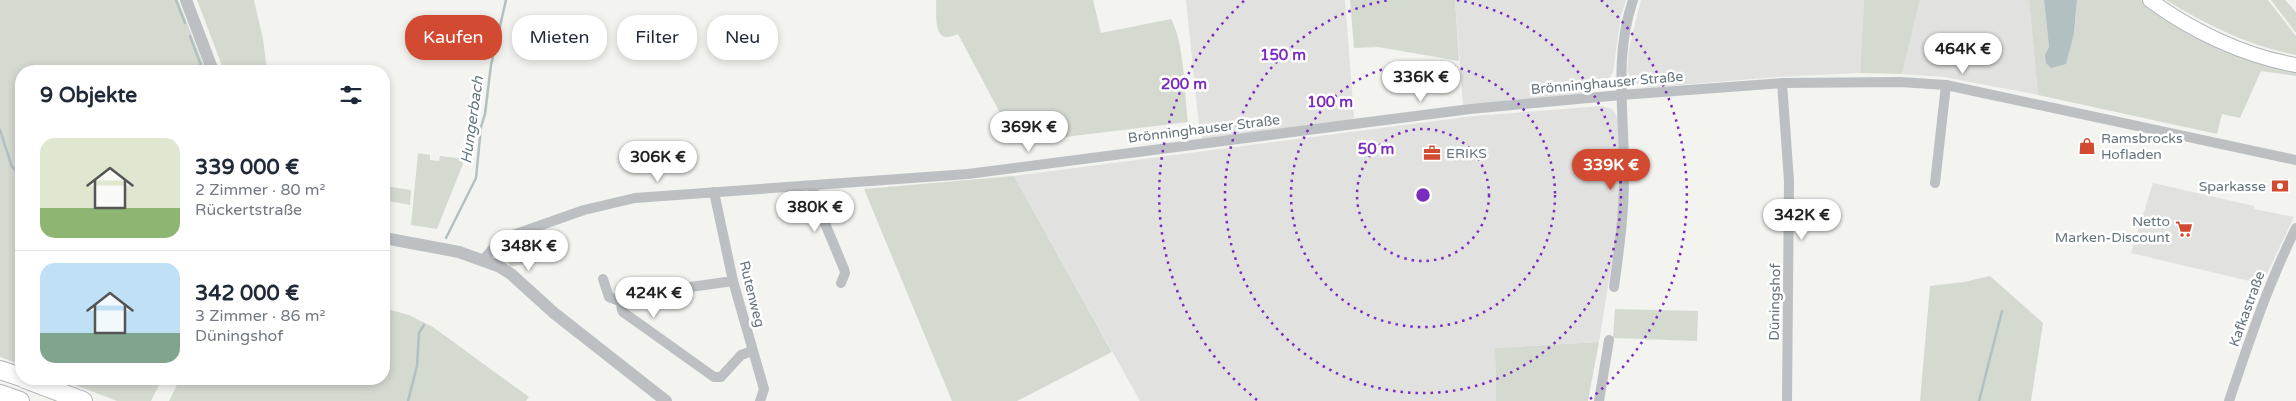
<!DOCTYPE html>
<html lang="de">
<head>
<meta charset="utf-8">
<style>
	:root { --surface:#fff; --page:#f6f6f7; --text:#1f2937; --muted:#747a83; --line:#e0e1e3; --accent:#d24a31 }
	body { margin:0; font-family:"Varela Round",sans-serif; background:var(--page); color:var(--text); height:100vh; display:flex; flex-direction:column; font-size:19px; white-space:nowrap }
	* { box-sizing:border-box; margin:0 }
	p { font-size:16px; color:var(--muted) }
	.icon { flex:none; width:28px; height:28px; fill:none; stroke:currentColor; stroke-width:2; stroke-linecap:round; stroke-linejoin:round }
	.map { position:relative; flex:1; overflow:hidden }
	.drawer { position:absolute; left:15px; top:65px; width:375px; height:320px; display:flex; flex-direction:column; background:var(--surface); border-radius:20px; box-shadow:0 2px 8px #0003 }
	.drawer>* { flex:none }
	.banner { position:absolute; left:405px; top:15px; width:475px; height:45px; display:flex; gap:10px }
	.price { position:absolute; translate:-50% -42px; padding:0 11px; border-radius:18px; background:#fff; color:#222; font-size:16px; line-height:32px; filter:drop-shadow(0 1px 2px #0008) }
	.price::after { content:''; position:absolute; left:50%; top:30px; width:15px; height:11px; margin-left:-8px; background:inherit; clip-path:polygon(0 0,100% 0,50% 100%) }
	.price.selected { background:var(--accent); color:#fff }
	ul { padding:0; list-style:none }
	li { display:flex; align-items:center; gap:15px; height:125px; padding:0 25px }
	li+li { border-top:1px solid var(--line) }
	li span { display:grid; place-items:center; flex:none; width:140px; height:100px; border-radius:15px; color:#555 }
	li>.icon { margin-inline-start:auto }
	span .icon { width:60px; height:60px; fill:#fffc; stroke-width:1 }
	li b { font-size:21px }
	h2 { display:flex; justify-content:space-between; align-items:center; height:60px; padding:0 25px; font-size:21px }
	.pill { padding:0 18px; border-radius:20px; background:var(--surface); box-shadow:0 2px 8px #0003; font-size:18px; line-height:45px }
	.pill.selected { background:var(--accent); color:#fff }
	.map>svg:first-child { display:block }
</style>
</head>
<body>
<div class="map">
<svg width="2296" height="401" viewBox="0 0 2296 401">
	<rect width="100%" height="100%" fill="#f3f3f0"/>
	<!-- built -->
	<path fill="#e1e2e0" d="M 1186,0 L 1345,0 L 1354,117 L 1352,120 L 1204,139 L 1200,136 Z
		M 1455,0 L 1626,0 L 1621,15 L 1613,72 L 1607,82 L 1590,93 L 1463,105 Z
		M 1641,0 L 1864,0 L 1860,73 L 1777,77 L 1645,88 L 1634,82 L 1627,72 L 1629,48 Z
		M 1920,0 L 2029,0 L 2038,95 L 1944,77 L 1902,74 Z
		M 1602,106 L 1612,109 L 1618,118 L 1620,178 L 1619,218 L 1599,342 L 1495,348 L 1496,401 L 1140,401 L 1014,176 L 1474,116 Z
		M 2153,183 L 2254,206 L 2254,209 L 2294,217 L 2262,284 L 2131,253 Z"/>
	<!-- green -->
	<path fill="#d5dad1" d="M 0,0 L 178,0 L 206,71 L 21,71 L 21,365 L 0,357 Z
		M 197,0 L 254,0 L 263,39 L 267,71 L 224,71 Z
		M 936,0 L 1093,0 L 1101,33 L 1171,19 C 1185,45 1184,92 1188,122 L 1016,143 L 958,34 C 955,35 950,37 946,37 C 933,36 937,9 936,0 Z
		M 1350,0 L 1455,0 L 1459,61 L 1378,47 L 1354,48 Z
		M 1864,0 L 1920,0 L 1902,74 L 1860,73 Z
		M 2029,0 L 2044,0 L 2049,47 L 2074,33 L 2077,0 L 2141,0 L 2162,15 L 2296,70 L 2296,76 L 2261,71 L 2240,118 L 2222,114 L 2217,134 L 2038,95 Z
		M 2166,0 L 2268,0 L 2296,36 L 2296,55 C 2249,46 2207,25 2166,0 Z
		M 2271,0 L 2285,0 L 2296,12 L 2296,33 Z
		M 418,153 L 430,155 L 430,160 L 439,161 L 440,156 L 465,159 L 437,229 L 411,225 Z
		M 1014,176 L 1112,352 L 1017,401 L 952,401 L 864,189 Z
		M 384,186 L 411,190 L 410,205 L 384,200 Z
		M 546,231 L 552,258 L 510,267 L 506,253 L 510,245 Z
		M 1990,276 L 2043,323 L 2031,401 L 1920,401 L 1930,286 L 1964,282 Z
		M 384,308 L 409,315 L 433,327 L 529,397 L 526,401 L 169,401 L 180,379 L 384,379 Z
		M 1615,309 L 1698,311 L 1697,341 L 1613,338 Z
		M 1599,342 L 1588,401 L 1496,401 L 1495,348 Z
		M 60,379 L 162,379 L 151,401 L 117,401 Z"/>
	<!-- water -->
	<path fill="#b3c0c2" d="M 2044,0 L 2077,0 L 2074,33 L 2066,64 L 2051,68 L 2046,63 L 2045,55 L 2049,47 Z"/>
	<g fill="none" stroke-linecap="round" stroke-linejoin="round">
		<!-- stream -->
		<path stroke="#b3c0c2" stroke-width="2.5" d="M 176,0 L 185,23
			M 190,36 L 203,71
			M 0,130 L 12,167 L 21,175
			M 446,238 L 476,178 L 481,127 L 485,114 L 491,65 L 506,0
			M 408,401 L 417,366 L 419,333 L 424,325
			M 1979,401 L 2002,311"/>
		<!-- secondary casing -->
		<g stroke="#b1b6b9" stroke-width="16">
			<path id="secondary" d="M 2150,0 C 2192,31 2244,56 2296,65"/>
		</g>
		<!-- motorway casing -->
		<g stroke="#b1b5b7" stroke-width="20">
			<path id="motorway" d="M 0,370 L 21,377
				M 25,379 L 83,401
				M 0,394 L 20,401"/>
		</g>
		<!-- minor -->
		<path stroke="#bcc0c3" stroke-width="10" d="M 1782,83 L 1789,181 L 1787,401
			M 1935,183 L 1946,85
			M 813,186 L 814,197 L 844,269 L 845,273 L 841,283
			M 714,192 L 733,281 L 764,389 L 760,401
			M 483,260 L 496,245 L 510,236 L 584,210 L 635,198 L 968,174 L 1470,109 L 1621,95 L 1782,83 L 1900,82 L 1946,85 L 2296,160
			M 603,279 L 609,297 L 622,302
			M 733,281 L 627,296 C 621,300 620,307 623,312 L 714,377 L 721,377 L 741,355 L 752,351
			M 1614,287 C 1619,250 1624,214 1624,177 C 1625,117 1613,58 1633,0
			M 1599,401 L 1609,340
			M 2229,401 C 2249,342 2268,284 2296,228"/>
		<!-- tertiary -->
		<path stroke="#bcc0c3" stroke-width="12" d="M 186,0 L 213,71
			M 384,238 L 459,252 L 498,266 L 511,274 L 554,313 L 666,401"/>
		<!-- secondary -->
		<use href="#secondary" stroke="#fff" stroke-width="14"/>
		<!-- motorway -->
		<use href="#motorway" stroke="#fff" stroke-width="18"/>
	</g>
	<!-- distance rings -->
	<g fill="none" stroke="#7b2cbf" stroke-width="2.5" stroke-dasharray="2.5 5">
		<circle cx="1423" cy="195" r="66"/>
		<circle cx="1423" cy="195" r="132"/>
		<path d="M1457 0A198 198 0 1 1 1389 0"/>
		<path d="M1257 400A264 264 0 0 1 1245 0M1601 0A264 264 0 0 1 1589 400"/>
	</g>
	<!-- icons -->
	<defs>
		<g id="shop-bare" transform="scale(1.35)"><path d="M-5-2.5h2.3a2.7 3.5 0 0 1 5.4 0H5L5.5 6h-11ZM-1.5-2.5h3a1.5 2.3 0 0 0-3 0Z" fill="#d24a31" stroke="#fff" stroke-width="2.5" paint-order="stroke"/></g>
		<g id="office-bare" transform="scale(1.35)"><path d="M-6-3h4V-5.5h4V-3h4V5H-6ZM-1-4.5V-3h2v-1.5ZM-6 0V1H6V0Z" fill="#d24a31" stroke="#fff" stroke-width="2.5" paint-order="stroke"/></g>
		<g id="bank-bare" transform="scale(1.35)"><path d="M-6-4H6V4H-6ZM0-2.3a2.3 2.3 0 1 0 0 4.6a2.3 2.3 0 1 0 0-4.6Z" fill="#d24a31" stroke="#fff" stroke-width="2.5" paint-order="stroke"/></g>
		<g id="supermarket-bare" transform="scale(1.35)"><path d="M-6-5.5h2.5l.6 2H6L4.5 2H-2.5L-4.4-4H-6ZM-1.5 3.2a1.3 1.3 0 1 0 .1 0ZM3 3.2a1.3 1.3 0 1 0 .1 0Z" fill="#d24a31" stroke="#fff" stroke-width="2.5" paint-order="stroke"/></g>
	</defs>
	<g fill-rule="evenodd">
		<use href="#shop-bare" x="2087" y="146"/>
		<use href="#office-bare" x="1432" y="153"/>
		<use href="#bank-bare" x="2280" y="186"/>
		<use href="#supermarket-bare" x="2184" y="229"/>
	</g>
	<g text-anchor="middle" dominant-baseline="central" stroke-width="5" stroke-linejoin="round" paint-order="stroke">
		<!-- street labels -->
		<g font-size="14" fill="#65757e" stroke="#fff">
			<text transform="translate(1607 83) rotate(-5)">Brönninghauser Straße</text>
			<text transform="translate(1204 129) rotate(-7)">Brönninghauser Straße</text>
			<text transform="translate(752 294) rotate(76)">Rutenweg</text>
			<text transform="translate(1775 302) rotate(-89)">Düningshof</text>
			<text transform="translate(2247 309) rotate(-70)">Kafkastraße</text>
		</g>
		<!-- poi labels -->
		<g font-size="14" fill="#65757e" stroke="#fff" text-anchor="start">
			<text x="2101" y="138">Ramsbrocks<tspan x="2101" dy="16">Hofladen</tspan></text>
			<text x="1446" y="153">ERIKS</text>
			<text x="2266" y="186" text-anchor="end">Sparkasse</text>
			<text x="2170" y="221" text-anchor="end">Netto<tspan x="2170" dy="16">Marken-Discount</tspan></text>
		</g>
		<!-- water labels -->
		<g font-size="15" font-style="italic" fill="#60777b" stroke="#fff">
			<text transform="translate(472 120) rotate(-82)">Hungerbach</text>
		</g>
	</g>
	<circle cx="1423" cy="195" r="8" fill="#7b2cbf" stroke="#fff" stroke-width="2.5"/>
	<g font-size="15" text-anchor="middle" font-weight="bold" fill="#7b2cbf" stroke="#fff" stroke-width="5" stroke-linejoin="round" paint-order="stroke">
		<text x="1283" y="60">150 m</text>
		<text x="1184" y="89">200 m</text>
		<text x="1330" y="107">100 m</text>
		<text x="1376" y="154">50 m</text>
	</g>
</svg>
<b class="price" style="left:1963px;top:75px">464K €</b>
<b class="price" style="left:1421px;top:103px">336K €</b>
<b class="price" style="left:1029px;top:153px">369K €</b>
<b class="price" style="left:658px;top:183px">306K €</b>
<b class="price selected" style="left:1611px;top:191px">339K €</b>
<b class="price" style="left:815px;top:233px">380K €</b>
<b class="price" style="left:1802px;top:241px">342K €</b>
<b class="price" style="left:529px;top:272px">348K €</b>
<b class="price" style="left:654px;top:319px">424K €</b>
<div class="banner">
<a class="pill selected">Kaufen</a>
<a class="pill">Mieten</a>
<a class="pill">Filter</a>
<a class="pill">Neu</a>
</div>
<section class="drawer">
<h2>9 Objekte<svg class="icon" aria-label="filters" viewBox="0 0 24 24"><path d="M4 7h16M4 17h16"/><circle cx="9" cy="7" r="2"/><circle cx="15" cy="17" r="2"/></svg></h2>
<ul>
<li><span style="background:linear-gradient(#dfe7d0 70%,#8fb573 0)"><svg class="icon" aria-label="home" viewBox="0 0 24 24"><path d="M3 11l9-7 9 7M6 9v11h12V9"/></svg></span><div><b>339 000 €</b><p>2 Zimmer · 80 m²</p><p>Rückertstraße</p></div></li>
<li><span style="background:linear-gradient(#bfe0f5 70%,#7fa58c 0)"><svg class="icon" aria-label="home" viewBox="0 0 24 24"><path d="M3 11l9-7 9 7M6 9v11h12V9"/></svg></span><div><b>342 000 €</b><p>3 Zimmer · 86 m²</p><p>Düningshof</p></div></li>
</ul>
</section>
</div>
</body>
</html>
